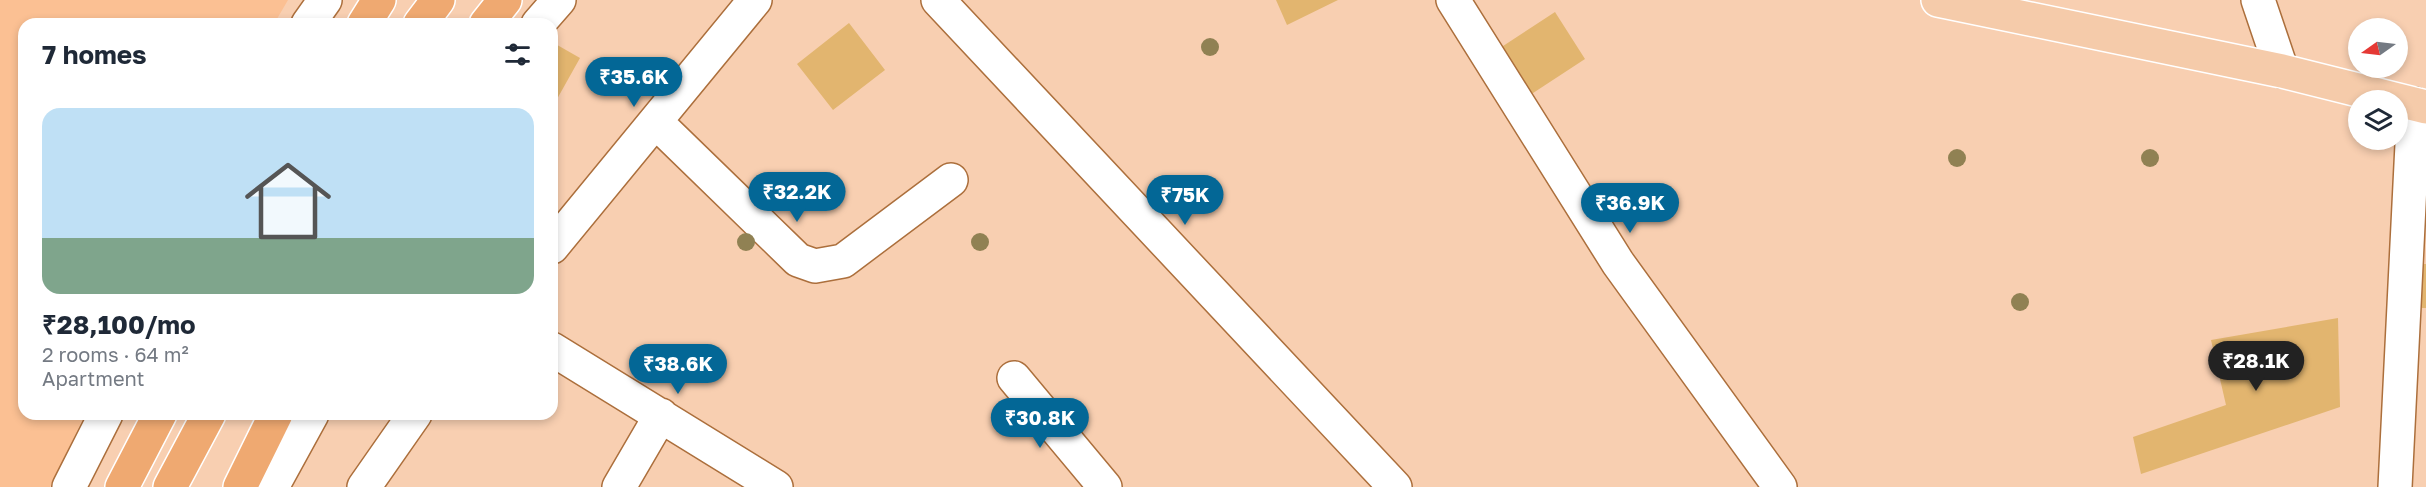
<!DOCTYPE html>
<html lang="en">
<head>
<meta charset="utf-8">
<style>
	:root { --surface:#fff; --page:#f2f2f3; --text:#1f2937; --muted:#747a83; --line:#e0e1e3; --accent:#036796 }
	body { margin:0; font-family:"Golos Text",sans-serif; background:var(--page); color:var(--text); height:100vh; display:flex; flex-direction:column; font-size:22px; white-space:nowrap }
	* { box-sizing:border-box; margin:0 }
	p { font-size:20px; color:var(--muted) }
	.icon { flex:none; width:33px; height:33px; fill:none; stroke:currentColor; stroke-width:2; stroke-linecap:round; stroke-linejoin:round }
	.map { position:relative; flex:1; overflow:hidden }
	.details { position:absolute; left:18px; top:18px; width:540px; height:402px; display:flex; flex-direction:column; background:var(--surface); border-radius:18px; box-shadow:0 3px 9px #0003 }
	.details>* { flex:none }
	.needle { width:39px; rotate:256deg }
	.buttons { position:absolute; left:2348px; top:18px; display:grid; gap:12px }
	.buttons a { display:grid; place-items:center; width:60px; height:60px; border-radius:50%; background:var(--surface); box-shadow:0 3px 9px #0003; font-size:30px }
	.price { position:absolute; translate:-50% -51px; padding:0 14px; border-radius:21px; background:var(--accent); color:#fff; font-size:20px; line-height:39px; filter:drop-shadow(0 2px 3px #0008) }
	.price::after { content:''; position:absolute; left:50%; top:36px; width:18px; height:14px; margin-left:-9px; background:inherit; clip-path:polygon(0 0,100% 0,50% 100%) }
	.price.active { background:#222; color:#fff }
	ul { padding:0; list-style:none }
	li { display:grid; align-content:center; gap:12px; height:318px; padding:0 24px }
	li+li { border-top:2px solid var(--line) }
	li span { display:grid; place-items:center; height:186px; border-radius:18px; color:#555 }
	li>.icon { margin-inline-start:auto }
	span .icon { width:108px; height:108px; fill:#fffc; stroke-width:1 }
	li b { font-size:26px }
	h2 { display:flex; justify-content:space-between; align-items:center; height:72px; padding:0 24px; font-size:26px }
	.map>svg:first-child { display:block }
</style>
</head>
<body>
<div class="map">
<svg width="2426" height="487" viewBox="0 0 2426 487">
	<rect width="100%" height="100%" fill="#f8cfb1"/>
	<!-- built -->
	<path fill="#fbc093" d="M 0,0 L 288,0 L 274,24 L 24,24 L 24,414 L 85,414 L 50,487 L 0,487 Z"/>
	<!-- building -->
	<path fill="#e2b56f" d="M 1276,0 L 1338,0 L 1287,25 Z
		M 1555,12 L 1585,59 L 1530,95 L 1500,48 Z
		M 849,23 L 885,70 L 833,110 L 797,64 Z
		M 552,42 L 580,58 L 552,108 Z
		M 2418,264 L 2426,264 L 2426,308 L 2422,308 Z
		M 2338,318 L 2340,407 L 2141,474 L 2133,437 L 2226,405 L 2211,340 Z"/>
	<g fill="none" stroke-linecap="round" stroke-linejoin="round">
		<!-- minor casing -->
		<g stroke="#ac6f3c" stroke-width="36">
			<path id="minor" d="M 938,0 L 1395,487
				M 1453,0 L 1618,263 L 1780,487
				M 2258,0 L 2282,71
				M 308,24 L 325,0
				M 538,24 L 559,0
				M 656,122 L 798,260 L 815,266 L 843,261 L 951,180
				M 552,247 L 755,0
				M 552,349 L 776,487
				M 1014,378 L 1105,487
				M 69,487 L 106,414
				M 272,487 L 312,414
				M 364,487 L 415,414
				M 619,487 L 661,415
				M 2395,487 L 2414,104"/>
		</g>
		<!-- major casing -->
		<g stroke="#fff" stroke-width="36">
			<path id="major" d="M 1938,0 L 2282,71 L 2426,107"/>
		</g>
		<!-- highway casing -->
		<g stroke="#fff" stroke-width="36">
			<path id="highway" d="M 364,24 L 379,0
				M 420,24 L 438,0
				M 486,24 L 505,0
				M 122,487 L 160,414
				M 170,487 L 209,414
				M 240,487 L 276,414"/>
		</g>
		<!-- minor -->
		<use href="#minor" stroke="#fff" stroke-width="33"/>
		<!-- major -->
		<use href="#major" stroke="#f5cbaa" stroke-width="33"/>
		<!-- highway -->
		<use href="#highway" stroke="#efa971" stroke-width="33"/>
	</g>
	<!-- trees -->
	<g fill="#908153">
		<circle cx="1210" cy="47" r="9"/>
		<circle cx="1957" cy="158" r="9"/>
		<circle cx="2150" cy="158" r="9"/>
		<circle cx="746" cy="242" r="9"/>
		<circle cx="980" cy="242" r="9"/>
		<circle cx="2020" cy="302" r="9"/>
	</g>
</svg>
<div class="buttons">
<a><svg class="needle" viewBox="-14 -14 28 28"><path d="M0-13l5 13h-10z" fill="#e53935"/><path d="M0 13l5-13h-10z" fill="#747a83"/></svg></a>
<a><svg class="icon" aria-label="layers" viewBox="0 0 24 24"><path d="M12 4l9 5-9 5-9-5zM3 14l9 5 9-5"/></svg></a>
</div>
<b class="price" style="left:634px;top:108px">₹35.6K</b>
<b class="price" style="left:797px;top:223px">₹32.2K</b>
<b class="price" style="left:1185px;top:226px">₹75K</b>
<b class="price" style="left:1630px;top:234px">₹36.9K</b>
<b class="price active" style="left:2256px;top:392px">₹28.1K</b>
<b class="price" style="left:678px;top:395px">₹38.6K</b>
<b class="price" style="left:1040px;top:449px">₹30.8K</b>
<section class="details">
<h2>7 homes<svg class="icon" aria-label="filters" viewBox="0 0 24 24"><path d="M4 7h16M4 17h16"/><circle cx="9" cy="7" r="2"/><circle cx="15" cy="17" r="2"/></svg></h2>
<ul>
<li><span style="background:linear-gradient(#bfe0f5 70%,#7fa58c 0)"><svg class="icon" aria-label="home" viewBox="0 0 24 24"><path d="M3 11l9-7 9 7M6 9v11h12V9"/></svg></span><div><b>₹28,100/mo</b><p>2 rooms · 64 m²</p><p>Apartment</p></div></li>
</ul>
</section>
</div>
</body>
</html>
